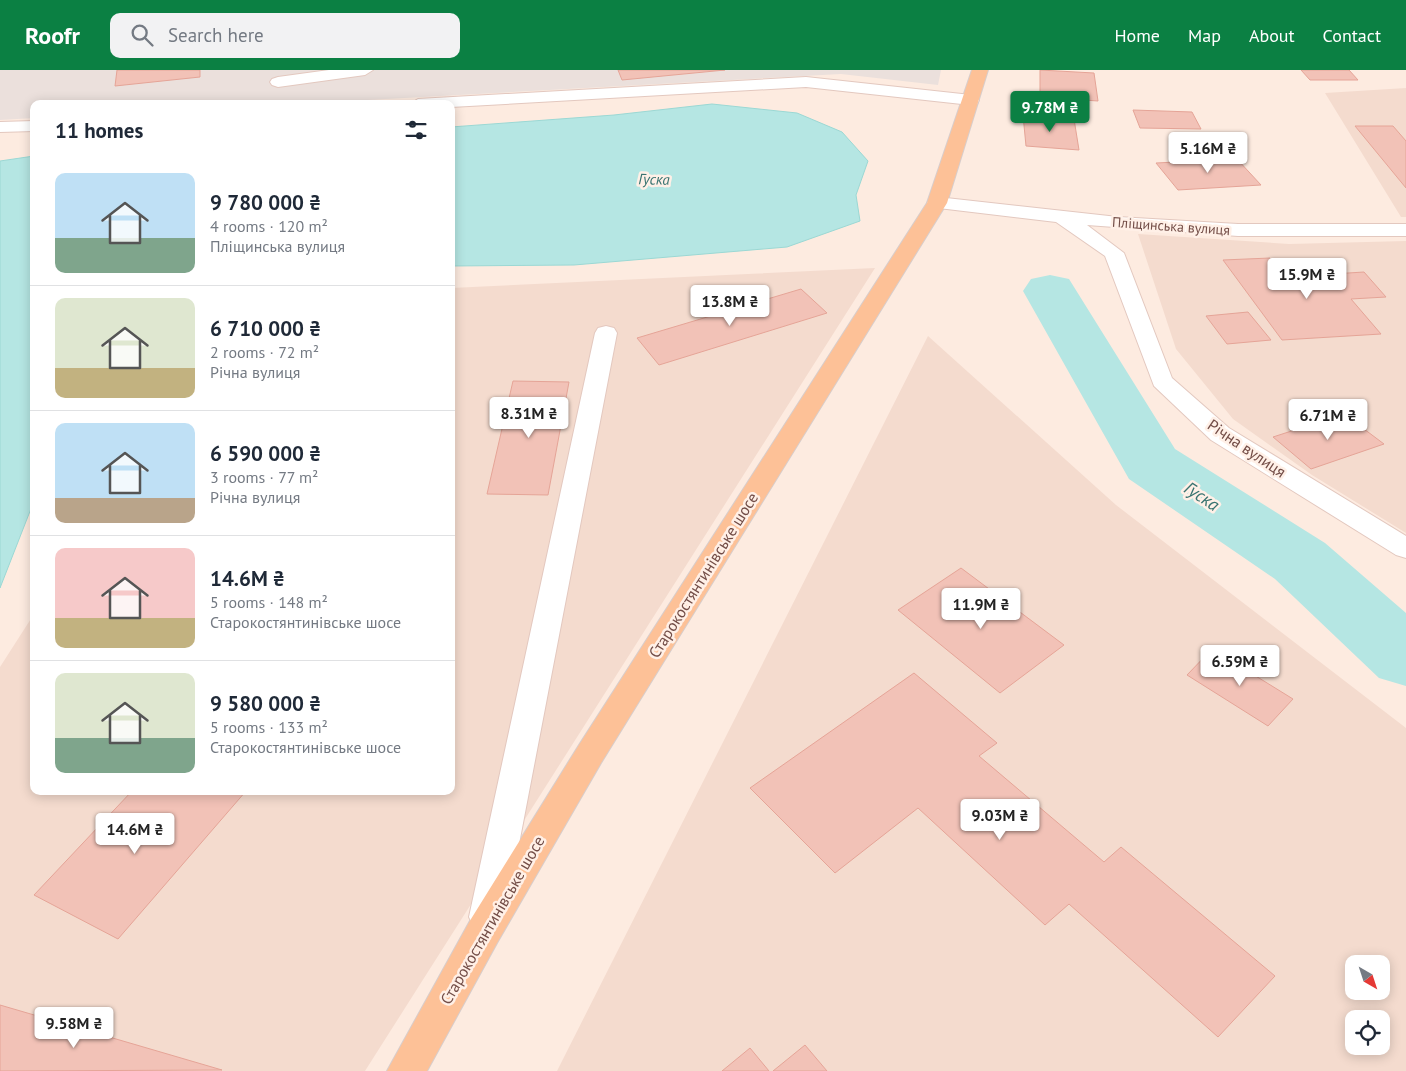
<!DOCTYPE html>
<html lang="en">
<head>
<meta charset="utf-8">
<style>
	:root { --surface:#fff; --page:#f2f2f3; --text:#1f2937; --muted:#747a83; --line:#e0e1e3; --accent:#0b8043 }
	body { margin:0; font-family:"PT Sans",sans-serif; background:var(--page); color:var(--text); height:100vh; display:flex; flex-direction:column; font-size:19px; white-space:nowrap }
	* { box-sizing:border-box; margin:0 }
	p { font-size:16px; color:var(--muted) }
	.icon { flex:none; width:28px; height:28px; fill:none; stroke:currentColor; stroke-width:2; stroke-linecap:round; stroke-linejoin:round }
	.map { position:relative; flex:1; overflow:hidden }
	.sheet { position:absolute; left:30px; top:30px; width:425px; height:695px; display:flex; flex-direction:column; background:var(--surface); border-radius:10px; box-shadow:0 2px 12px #0003 }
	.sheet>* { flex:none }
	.needle { width:32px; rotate:141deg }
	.fabs { position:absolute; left:1345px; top:885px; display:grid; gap:10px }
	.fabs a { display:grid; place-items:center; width:45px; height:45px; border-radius:10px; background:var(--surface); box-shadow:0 2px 12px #0003; font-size:25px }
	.price { position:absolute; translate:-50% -42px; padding:0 11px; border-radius:5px; background:#fff; color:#222; font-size:16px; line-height:32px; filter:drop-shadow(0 1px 2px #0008) }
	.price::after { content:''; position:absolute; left:50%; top:30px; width:15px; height:11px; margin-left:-8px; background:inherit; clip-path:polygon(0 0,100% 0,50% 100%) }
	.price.selected { background:var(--accent); color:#fff }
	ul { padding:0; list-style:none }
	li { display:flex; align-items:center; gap:15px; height:125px; padding:0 25px }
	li+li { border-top:1px solid var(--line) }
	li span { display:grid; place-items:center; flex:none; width:140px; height:100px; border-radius:10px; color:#555 }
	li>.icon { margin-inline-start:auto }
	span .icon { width:60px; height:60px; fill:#fffc; stroke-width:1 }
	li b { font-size:21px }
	h2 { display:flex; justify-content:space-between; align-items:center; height:60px; padding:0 25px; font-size:21px }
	header { display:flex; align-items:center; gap:30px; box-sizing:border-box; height:70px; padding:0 25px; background:var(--accent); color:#fff }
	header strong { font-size:24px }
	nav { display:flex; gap:28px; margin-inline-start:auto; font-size:18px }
	.search { width:350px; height:45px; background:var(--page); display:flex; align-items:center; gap:12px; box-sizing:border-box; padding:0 18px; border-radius:10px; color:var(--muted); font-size:19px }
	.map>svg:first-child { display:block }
</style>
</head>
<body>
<header>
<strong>Roofr</strong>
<div class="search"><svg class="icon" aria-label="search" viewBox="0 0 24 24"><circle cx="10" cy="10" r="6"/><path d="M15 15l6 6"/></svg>Search here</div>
<nav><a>Home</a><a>Map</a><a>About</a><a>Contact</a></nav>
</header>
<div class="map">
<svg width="1406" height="1001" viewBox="0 0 1406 1001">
	<rect width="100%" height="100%" fill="#fdebe0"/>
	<!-- residential -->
	<path fill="#f4dbce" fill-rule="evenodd" d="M 1406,18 L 1406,147 L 1401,147 L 1325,23 Z
		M 1138,164 L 1289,174 L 1406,171 L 1406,463 L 1312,405 L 1233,349 L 1176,279 Z
		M 875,198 L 365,1001 L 0,1001 L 0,597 L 34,544 L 34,721 L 451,721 L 451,218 Z
		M 928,266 L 1116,435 L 1406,658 L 1406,1001 L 557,1001 ZM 1354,894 L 1381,894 L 1381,921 L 1354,921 ZM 1354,949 L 1381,949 L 1381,976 L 1354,976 Z"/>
	<!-- industrial -->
	<path fill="#ebe0dc" d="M 0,0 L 941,0 L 938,15 L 841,4 L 294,34 L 34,34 L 34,48 L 0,50 Z"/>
	<!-- water -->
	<path fill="#b5e6e3" stroke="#9bd8d4" d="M 712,34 L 797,43 L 842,62 L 868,91 L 856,125 L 860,151 L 787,177 L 574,195 L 451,196 L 451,57 L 614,45 Z
		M 34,86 L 34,431 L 0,518 L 0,91 Z"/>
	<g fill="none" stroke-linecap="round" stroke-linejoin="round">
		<!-- river -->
		<path fill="#b5e6e3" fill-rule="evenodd" d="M 1050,205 L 1069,209 L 1175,379 L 1325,473 L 1406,543 L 1406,616 L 1379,608 L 1275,509 L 1129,409 L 1023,221 L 1031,209 Z"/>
	</g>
	<!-- building -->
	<path fill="#f2c2b7" stroke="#e5a497" d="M 117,0 L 200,0 L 200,7 L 115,16 Z
		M 618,0 L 725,0 L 622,10 Z
		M 1040,0 L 1094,3 L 1098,31 L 1040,27 Z
		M 1301,0 L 1349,0 L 1358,10 L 1310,10 Z
		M 1133,40 L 1192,42 L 1201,59 L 1140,58 Z
		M 1023,45 L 1074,49 L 1079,80 L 1026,76 Z
		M 1355,56 L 1393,56 L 1406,71 L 1406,118 Z
		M 1237,89 L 1261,115 L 1178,120 L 1156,93 Z
		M 1270,188 L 1285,207 L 1364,202 L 1386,227 L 1351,229 L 1381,264 L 1282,270 L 1223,190 Z
		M 801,219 L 827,243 L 659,295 L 637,268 Z
		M 1248,242 L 1271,270 L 1227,274 L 1206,246 Z
		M 513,311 L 569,312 L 548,425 L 487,424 Z
		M 1344,344 L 1384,374 L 1311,399 L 1273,367 Z
		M 961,498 L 1064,575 L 1000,623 L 898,540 Z
		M 1212,579 L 1293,629 L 1268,656 L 1187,605 Z
		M 914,603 L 997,673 L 979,686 L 1104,792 L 1121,777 L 1275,906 L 1218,967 L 1069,834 L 1045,855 L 918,738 L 835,803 L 750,718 Z
		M 132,721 L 246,721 L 118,869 L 34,825 Z
		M 0,935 L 222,1000 L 0,1001 Z
		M 805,975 L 827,1001 L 773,1001 Z
		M 750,978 L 769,1001 L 722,1001 Z"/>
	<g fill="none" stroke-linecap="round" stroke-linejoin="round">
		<!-- minor casing -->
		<g stroke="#e3c8bf" stroke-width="2">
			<path id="minor" d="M 329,0 L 373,0 L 365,5 L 278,17 L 272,15 L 270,12 L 272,9 L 278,7 Z
				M 806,7 L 971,25 L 977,26 L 979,30 L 977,34 L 971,35 L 806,17 L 451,37 L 451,34 L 410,34 L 418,29 Z
				M 34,51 L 34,61 L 0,62 L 0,52 Z
				M 937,127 L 1118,147 L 1238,154 L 1406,154 L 1406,166 L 1238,166 L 1087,155 L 1124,183 L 1172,308 L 1229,358 L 1406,466 L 1406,488 L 1396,485 L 1211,370 L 1154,316 L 1105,186 L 1056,152 L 930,137 L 927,133 L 930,129 Z
				M 606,256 L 614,258 L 617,263 L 505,847 L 499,859 L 487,863 L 475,859 L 469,847 L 595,263 L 598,258 Z"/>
		</g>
		<!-- major casing -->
		<g stroke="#d8cdcb" stroke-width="2">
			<path id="major" d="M 972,0 L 988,0 L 947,133 L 601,693 L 497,873 L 427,1001 L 387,1001 L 471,849 L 579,675 L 927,133 Z"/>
		</g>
		<!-- minor -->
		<use href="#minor" fill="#fff" fill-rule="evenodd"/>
		<!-- major -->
		<use href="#major" fill="#fdc197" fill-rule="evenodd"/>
	</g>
	<g text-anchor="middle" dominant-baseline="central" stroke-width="5" stroke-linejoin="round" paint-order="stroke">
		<!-- far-street labels -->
		<g font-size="14" fill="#734d47" stroke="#fff0e7">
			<text transform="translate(1171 156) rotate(4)">Пліщинська вулиця</text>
		</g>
		<!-- far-water labels -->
		<g font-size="15" font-style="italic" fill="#387370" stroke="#fff0e7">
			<text transform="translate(654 109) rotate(1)">Гуска</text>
		</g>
		<!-- street labels -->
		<g font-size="16" fill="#734d47" stroke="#fff0e7">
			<text transform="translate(1247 378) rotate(34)">Річна вулиця</text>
			<text transform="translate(703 505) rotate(-58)">Старокостянтинівське шосе</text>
			<text transform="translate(492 850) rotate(-60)">Старокостянтинівське шосе</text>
		</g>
		<!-- water labels -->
		<g font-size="18" font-style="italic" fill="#387370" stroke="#fff0e7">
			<text transform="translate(1202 426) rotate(33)">Гуска</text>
		</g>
	</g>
</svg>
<div class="fabs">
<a><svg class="needle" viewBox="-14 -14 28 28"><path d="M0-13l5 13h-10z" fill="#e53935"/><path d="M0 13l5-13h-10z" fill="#747a83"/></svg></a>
<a><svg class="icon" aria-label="locate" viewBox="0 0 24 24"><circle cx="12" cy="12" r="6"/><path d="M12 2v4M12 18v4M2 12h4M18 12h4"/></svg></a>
</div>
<b class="price selected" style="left:1050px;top:63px">9.78M ₴</b>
<b class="price" style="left:1208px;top:104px">5.16M ₴</b>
<b class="price" style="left:1307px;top:230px">15.9M ₴</b>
<b class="price" style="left:730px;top:257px">13.8M ₴</b>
<b class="price" style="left:529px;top:369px">8.31M ₴</b>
<b class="price" style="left:1328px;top:371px">6.71M ₴</b>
<b class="price" style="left:981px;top:560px">11.9M ₴</b>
<b class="price" style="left:1240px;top:617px">6.59M ₴</b>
<b class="price" style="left:1000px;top:771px">9.03M ₴</b>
<b class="price" style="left:135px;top:785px">14.6M ₴</b>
<b class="price" style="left:74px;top:979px">9.58M ₴</b>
<section class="sheet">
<h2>11 homes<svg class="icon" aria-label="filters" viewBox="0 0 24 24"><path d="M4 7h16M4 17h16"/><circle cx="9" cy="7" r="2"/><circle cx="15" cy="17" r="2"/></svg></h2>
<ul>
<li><span style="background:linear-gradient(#bfe0f5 65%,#7fa58c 0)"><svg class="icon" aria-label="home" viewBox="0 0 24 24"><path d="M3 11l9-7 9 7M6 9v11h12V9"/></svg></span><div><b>9 780 000 ₴</b><p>4 rooms · 120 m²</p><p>Пліщинська вулиця</p></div></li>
<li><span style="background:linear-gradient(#dfe7d0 70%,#c2b280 0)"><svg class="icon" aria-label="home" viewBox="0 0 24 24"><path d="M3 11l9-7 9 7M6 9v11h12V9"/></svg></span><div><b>6 710 000 ₴</b><p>2 rooms · 72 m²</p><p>Річна вулиця</p></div></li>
<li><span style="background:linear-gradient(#bfe0f5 75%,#b9a48a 0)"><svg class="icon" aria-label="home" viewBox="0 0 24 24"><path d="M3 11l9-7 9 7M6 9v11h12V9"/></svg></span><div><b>6 590 000 ₴</b><p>3 rooms · 77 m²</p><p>Річна вулиця</p></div></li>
<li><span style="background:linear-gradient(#f6c9c9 70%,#c2b280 0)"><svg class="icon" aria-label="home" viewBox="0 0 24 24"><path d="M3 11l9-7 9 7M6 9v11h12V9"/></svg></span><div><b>14.6M ₴</b><p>5 rooms · 148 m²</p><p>Старокостянтинівське шосе</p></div></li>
<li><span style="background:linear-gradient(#dfe7d0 65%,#7fa58c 0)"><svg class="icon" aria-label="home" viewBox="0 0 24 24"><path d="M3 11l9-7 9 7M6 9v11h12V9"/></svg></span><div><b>9 580 000 ₴</b><p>5 rooms · 133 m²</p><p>Старокостянтинівське шосе</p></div></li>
</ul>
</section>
</div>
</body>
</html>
